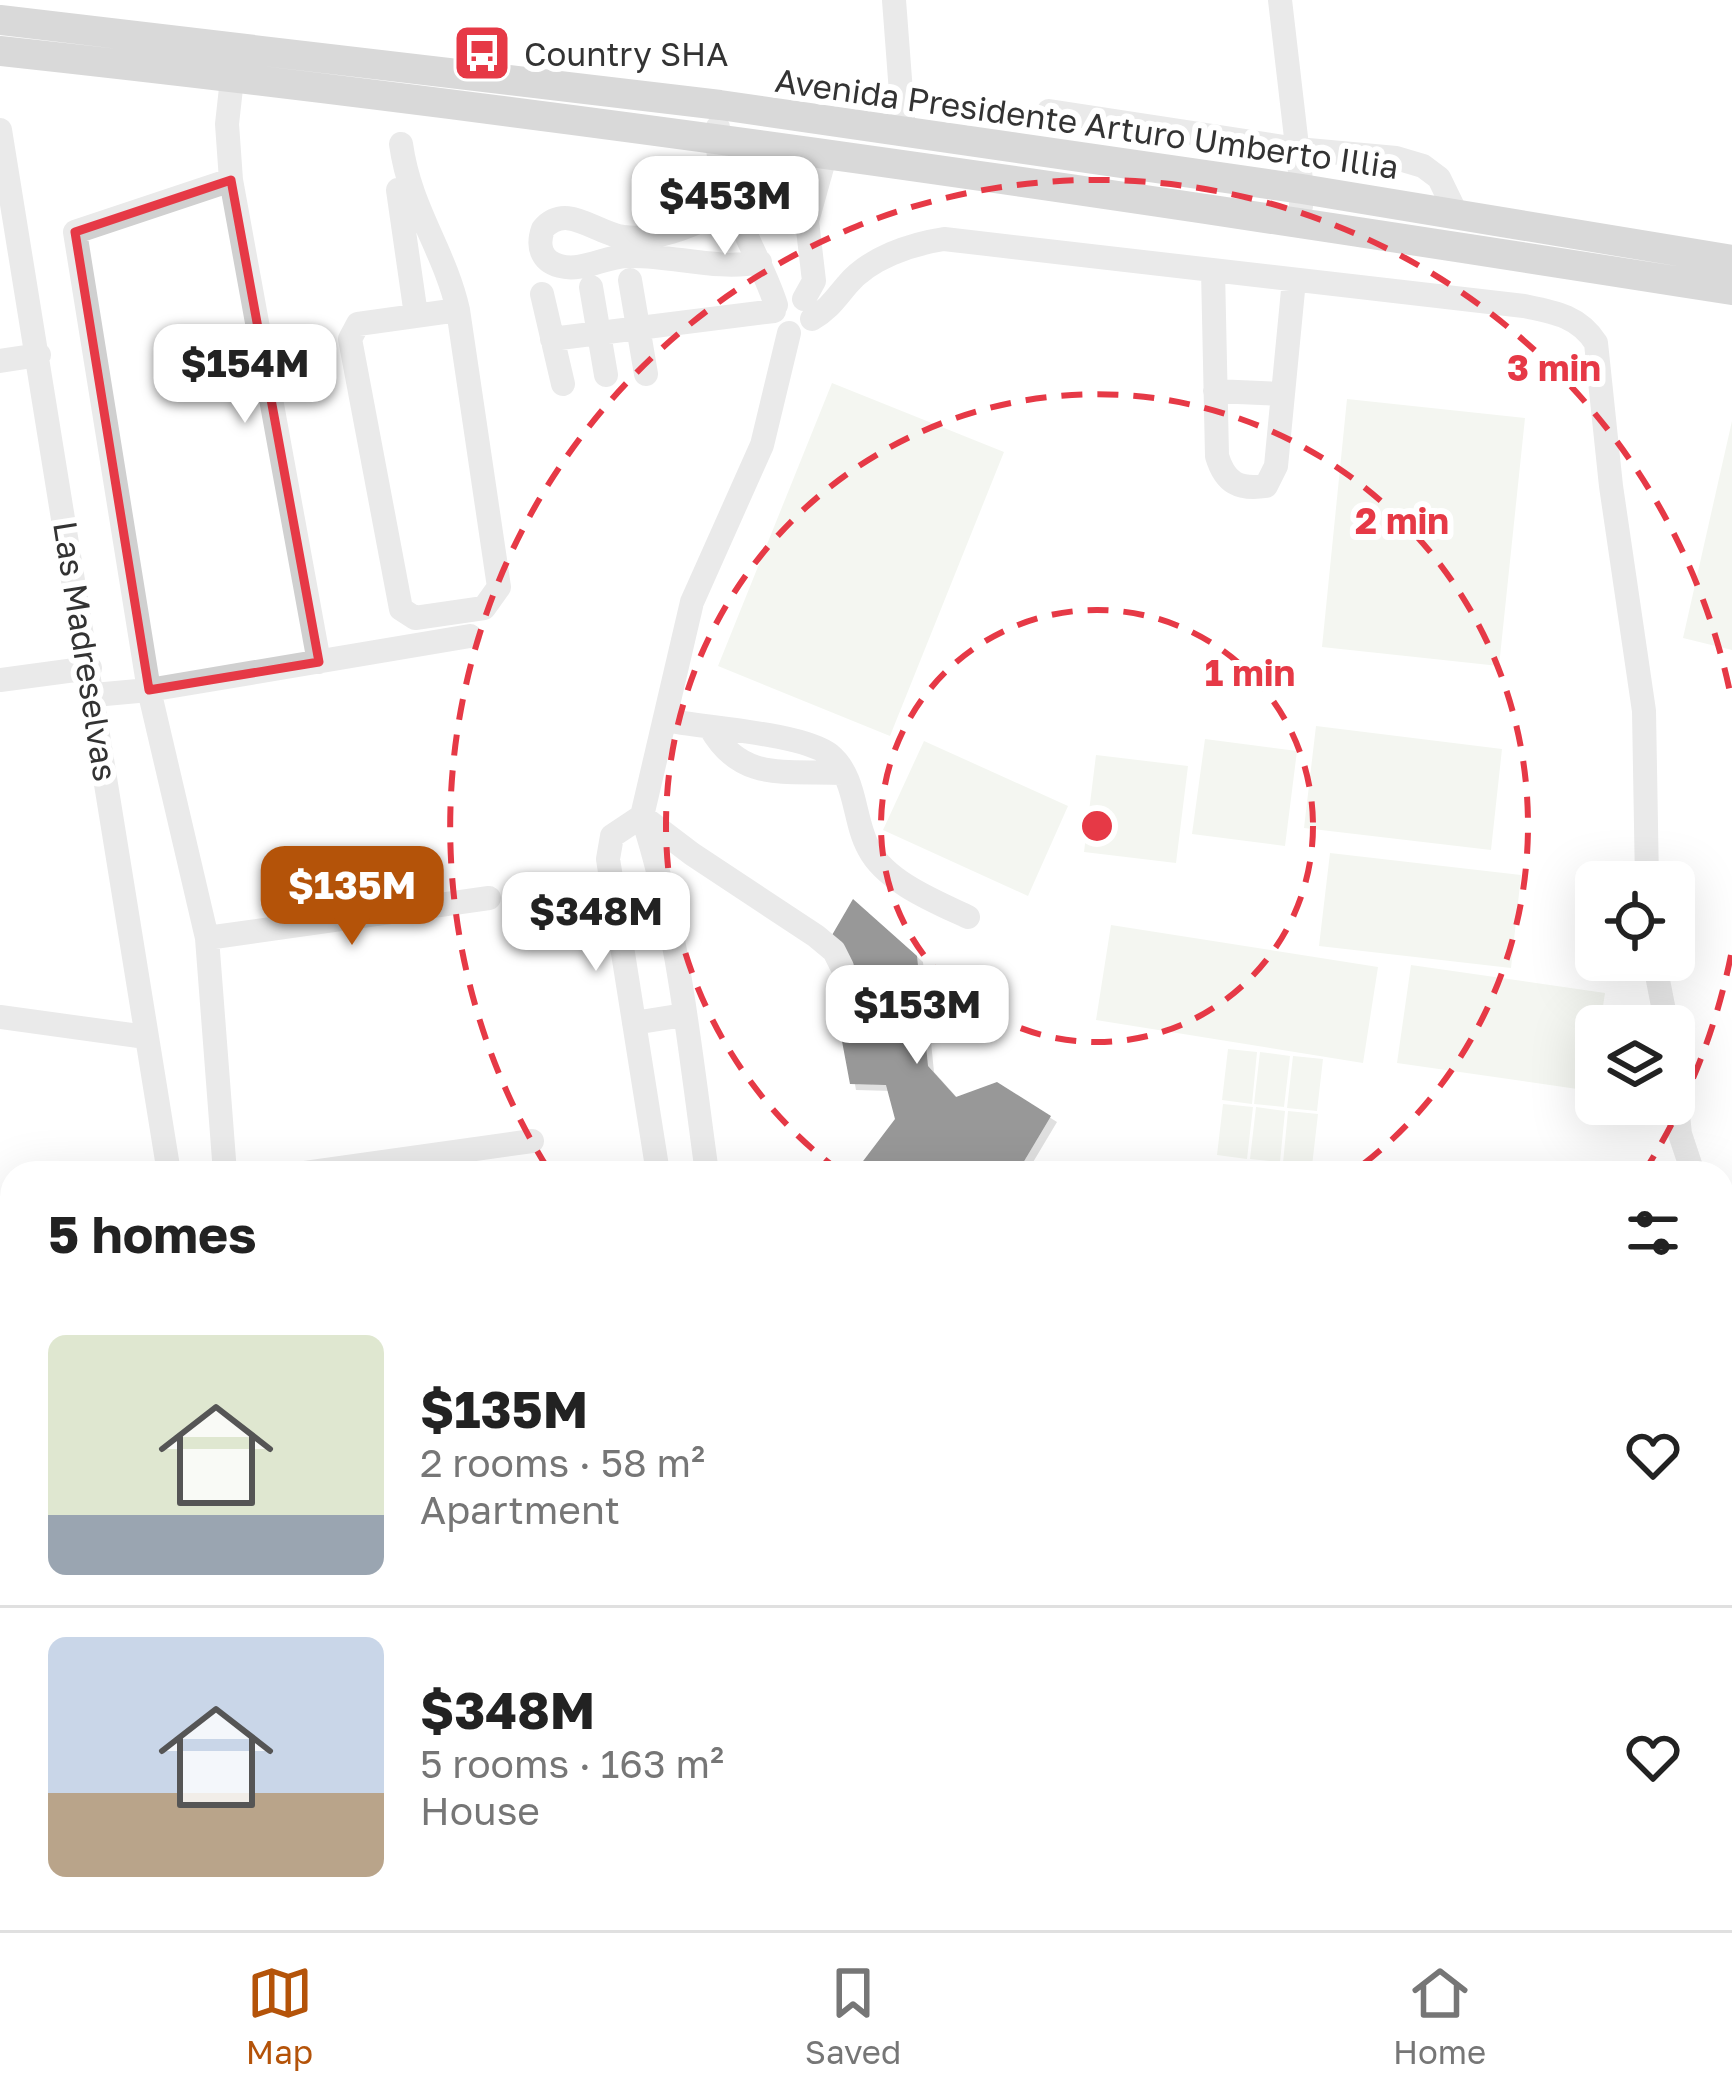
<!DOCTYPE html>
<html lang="en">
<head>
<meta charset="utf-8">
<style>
	:root { --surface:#fff; --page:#f2f2f2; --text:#222; --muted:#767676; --line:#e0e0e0; --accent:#b45309 }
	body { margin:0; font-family:"Golos Text",sans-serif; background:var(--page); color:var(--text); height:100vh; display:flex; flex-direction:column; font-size:45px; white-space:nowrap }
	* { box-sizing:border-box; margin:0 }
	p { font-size:39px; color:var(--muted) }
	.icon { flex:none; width:66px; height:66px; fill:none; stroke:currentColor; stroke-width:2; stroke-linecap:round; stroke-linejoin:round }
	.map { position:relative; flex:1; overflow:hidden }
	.drawer { position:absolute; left:0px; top:1161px; width:1734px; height:771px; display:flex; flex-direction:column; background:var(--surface); border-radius:36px 36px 0 0; box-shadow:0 12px 48px #0002 }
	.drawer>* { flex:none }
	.buttons { position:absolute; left:1575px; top:861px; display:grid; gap:24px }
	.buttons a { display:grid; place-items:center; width:120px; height:120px; border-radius:18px; background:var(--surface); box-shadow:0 12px 48px #0002; font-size:60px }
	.price { position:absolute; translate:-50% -102px; padding:0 27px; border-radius:24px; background:#fff; color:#222; font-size:39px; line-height:78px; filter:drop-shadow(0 3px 6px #0008) }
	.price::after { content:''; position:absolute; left:50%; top:72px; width:36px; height:27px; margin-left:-18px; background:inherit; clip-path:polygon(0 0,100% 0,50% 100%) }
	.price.current { background:var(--accent); color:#fff }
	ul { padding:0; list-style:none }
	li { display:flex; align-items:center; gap:36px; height:300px; padding:0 48px }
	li+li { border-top:3px solid var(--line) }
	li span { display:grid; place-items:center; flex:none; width:336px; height:240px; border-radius:18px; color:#555 }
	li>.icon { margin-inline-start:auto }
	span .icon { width:144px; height:144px; fill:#fffc; stroke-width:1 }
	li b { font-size:51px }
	h2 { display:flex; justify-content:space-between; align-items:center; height:144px; padding:0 48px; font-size:51px }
	.menu { display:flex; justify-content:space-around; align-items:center; height:168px; border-top:3px solid var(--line); background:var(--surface); font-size:33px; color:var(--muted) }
	.menu a { display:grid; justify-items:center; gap:6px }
	.menu .current { color:var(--accent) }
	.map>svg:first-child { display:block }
</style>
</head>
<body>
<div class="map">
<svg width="1732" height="1930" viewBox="0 0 1732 1930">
	<defs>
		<filter id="shadow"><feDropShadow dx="6" dy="6" stdDeviation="0" flood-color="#0004"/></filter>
	</defs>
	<rect width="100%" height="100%" fill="#fff"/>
	<!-- green -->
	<path fill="#e6ecdf" d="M 832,383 L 1004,452 L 890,736 L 718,666 Z
		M 1347,399 L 1525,418 L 1499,666 L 1322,647 Z
		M 1732,421 L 1732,650 L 1683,638 Z
		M 1316,726 L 1502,749 L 1491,850 L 1304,828 Z
		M 1205,739 L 1297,751 L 1285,846 L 1192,834 Z
		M 924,741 L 1068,806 L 1028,896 L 883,830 Z
		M 1096,755 L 1188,766 L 1176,863 L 1084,852 Z
		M 1330,853 L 1521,875 L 1511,968 L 1319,946 Z
		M 1111,925 L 1378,967 L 1363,1063 L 1096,1020 Z
		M 1411,965 L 1605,993 L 1600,1026 L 1596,1026 L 1591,1091 L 1397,1063 Z
		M 1228,1049 L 1257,1052 L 1252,1104 L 1222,1100 Z
		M 1260,1052 L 1290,1056 L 1284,1107 L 1254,1104 Z
		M 1293,1056 L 1323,1059 L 1317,1111 L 1287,1108 Z
		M 1223,1104 L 1253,1107 L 1247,1159 L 1217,1155 Z
		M 1256,1107 L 1285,1111 L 1280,1162 L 1250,1159 Z
		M 1288,1111 L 1318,1114 L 1312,1166 L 1283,1163 Z
		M 1280,1920 L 1718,1920 L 1726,1930 L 1278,1930 Z"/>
	<!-- water -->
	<path fill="#cfe2ee" d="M 1722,1809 L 1727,1823 L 1728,1930 L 1694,1930 L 1694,1920 L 1722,1920 Z"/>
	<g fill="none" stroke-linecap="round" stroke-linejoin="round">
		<!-- stream -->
		<path stroke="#cfe2ee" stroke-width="6" d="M 75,1930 L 91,1920"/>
	</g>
	<!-- building -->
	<path fill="#1a1a1a" filter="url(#shadow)" d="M 853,899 L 917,956 L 928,1066 L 956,1097 L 997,1082 L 1051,1116 L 1017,1173 L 986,1173 L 970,1161 L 960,1173 L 854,1173 L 895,1119 L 886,1085 L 850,1084 L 831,982 L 859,972 L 828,942 Z"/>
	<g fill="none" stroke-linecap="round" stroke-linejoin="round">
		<!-- minor -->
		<path stroke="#d0d0d0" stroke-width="24" d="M 894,0 L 904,132
			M 1280,0 L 1302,189 L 1301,206
			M 234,61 L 227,124 L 231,180 L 319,662
			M 1049,111 L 1297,149 L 1396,158 L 1423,166 L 1439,178 L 1456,213
			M 718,127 C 712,188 758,248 776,305
			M 0,130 L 169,1173
			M 401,144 C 410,209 444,249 458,310 L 499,587 L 484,608 L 415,618 L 401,609 L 350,339 L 358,324 L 458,310
			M 398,190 L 416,315
			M 735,206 C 700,221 662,242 623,237 C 595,233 566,202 543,229 C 537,246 541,261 560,266 C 581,272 605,257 626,256 C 671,254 715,271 760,262
			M 1213,270 L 1217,456 C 1225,483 1239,490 1266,486 L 1276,466 L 1294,280
			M 630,280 L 646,374
			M 591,287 L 606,375
			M 542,294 L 563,384
			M 804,299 L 814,281 L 807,221 L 826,153
			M 812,319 C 829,309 835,299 847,285 C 869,258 911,244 944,239 L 1524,306 C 1554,312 1579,316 1596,343 L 1611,486 L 1644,711 L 1647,882
			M 552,339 L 774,311
			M 0,361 L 39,355
			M 1215,391 L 1283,394
			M 0,680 L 90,668
			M 94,695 L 149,690 L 470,636
			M 665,720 C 704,728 802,733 830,755 C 857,777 853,821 869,849 C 886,882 936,902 968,917
			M 711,729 C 742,783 788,770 844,773
			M 642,816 L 612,836 L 608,859 L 658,1173
			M 642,816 L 692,854 L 816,936 L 834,951 L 842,967
			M 207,938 L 489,898
			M 1654,960 L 1667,1026
			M 0,1017 L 146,1037
			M 634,1023 L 684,1015
			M 1674,1079 L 1680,1134 L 1693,1173
			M 225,1173 L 207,938 L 149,690 L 75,232 L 231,180
			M 305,1173 L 532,1141
			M 707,1173 C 691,1059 678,924 642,816 L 692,602 L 762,445 L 789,333
			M 1722,1215 L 1732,1228
			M 1722,1316 L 1732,1309
			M 0,1393 L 12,1391
			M 1722,1445 L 1732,1448
			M 0,1548 L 12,1546
			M 0,1720 L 12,1811
			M 27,1920 L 28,1930
			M 358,1920 L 359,1930
			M 781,1920 L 783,1930
			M 1120,1920 L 1125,1930"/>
		<!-- major -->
		<path stroke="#ababab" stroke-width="30" d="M 0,20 L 720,105 L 1302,189 L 1732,260
			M 0,51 C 580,114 1156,199 1732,290"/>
	</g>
	<!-- marked area -->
	<path d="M0 0H1732V1930H0ZM 231,180 L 319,662 L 149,690 L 75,232 Z" fill="#fff" fill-opacity=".55" fill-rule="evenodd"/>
	<path fill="none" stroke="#e63946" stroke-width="9" stroke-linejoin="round" d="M 231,180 L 319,662 L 149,690 L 75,232 Z"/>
	<!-- distance rings -->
	<g fill="none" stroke="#e63946" stroke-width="6" stroke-dasharray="21 15">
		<circle cx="1097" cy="826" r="216"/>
		<path d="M841 1172A431 431 0 1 1 1353 1172"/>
		<path d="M1731 955A647 647 0 0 1 1646 1169M548 1169A647 647 0 1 1 1731 697"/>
	</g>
	<!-- icons -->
	<defs>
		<g id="bus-square" transform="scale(3)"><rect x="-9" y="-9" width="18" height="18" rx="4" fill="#e63946" stroke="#fff"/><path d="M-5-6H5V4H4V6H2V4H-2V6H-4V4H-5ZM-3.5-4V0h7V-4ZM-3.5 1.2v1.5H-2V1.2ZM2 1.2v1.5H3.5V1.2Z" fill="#fff"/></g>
	</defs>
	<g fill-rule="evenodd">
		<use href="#bus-square" x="482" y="53"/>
	</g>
	<g text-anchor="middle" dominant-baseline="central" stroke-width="12" stroke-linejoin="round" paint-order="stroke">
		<!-- poi labels -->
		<g font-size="33" fill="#333" stroke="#fff" text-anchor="start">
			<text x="524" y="53">Country SHA</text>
		</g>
		<!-- street labels -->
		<g font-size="33" fill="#333" stroke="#fff">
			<text transform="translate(1087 123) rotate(8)">Avenida Presidente Arturo Umberto Illia</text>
			<text transform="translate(86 651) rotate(81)">Las Madreselvas</text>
		</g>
	</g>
	<circle cx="1097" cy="826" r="18" fill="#e63946" stroke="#fff" stroke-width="6"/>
	<g font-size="36" text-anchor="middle" font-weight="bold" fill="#e63946" stroke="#fff" stroke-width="12" stroke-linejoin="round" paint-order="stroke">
		<text x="1554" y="381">3 min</text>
		<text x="1402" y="534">2 min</text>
		<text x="1250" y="686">1 min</text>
	</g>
</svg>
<div class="buttons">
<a><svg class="icon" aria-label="locate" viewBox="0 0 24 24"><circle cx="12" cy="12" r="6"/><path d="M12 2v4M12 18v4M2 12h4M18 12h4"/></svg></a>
<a><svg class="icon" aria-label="layers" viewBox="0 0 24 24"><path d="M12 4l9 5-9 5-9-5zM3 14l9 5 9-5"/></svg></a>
</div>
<b class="price" style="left:725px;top:258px">$453M</b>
<b class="price" style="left:245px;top:426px">$154M</b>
<b class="price current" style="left:352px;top:948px">$135M</b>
<b class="price" style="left:596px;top:974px">$348M</b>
<b class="price" style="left:917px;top:1067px">$153M</b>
<section class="drawer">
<h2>5 homes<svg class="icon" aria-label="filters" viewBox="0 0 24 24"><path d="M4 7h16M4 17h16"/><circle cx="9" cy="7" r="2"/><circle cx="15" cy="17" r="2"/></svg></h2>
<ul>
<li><span style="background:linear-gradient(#dfe7d0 75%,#9aa5b1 0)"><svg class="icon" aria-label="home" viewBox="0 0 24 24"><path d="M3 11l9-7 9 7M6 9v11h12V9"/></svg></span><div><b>$135M</b><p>2 rooms · 58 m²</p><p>Apartment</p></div><svg class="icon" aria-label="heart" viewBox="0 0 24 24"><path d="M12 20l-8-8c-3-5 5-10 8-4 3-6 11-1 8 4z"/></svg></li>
<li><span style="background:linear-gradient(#c9d6e8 65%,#b9a48a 0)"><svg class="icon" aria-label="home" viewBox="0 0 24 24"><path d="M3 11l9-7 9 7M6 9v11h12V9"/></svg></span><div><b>$348M</b><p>5 rooms · 163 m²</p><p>House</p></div><svg class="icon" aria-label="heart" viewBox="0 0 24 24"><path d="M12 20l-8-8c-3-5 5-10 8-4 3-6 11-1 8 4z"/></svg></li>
</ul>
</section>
</div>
<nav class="menu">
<a class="current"><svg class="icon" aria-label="map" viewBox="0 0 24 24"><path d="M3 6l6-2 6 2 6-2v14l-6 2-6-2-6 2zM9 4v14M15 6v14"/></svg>Map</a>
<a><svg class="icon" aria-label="saved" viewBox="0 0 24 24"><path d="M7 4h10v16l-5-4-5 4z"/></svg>Saved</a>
<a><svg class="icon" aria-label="home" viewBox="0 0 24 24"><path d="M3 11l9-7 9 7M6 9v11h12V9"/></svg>Home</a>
</nav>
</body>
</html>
